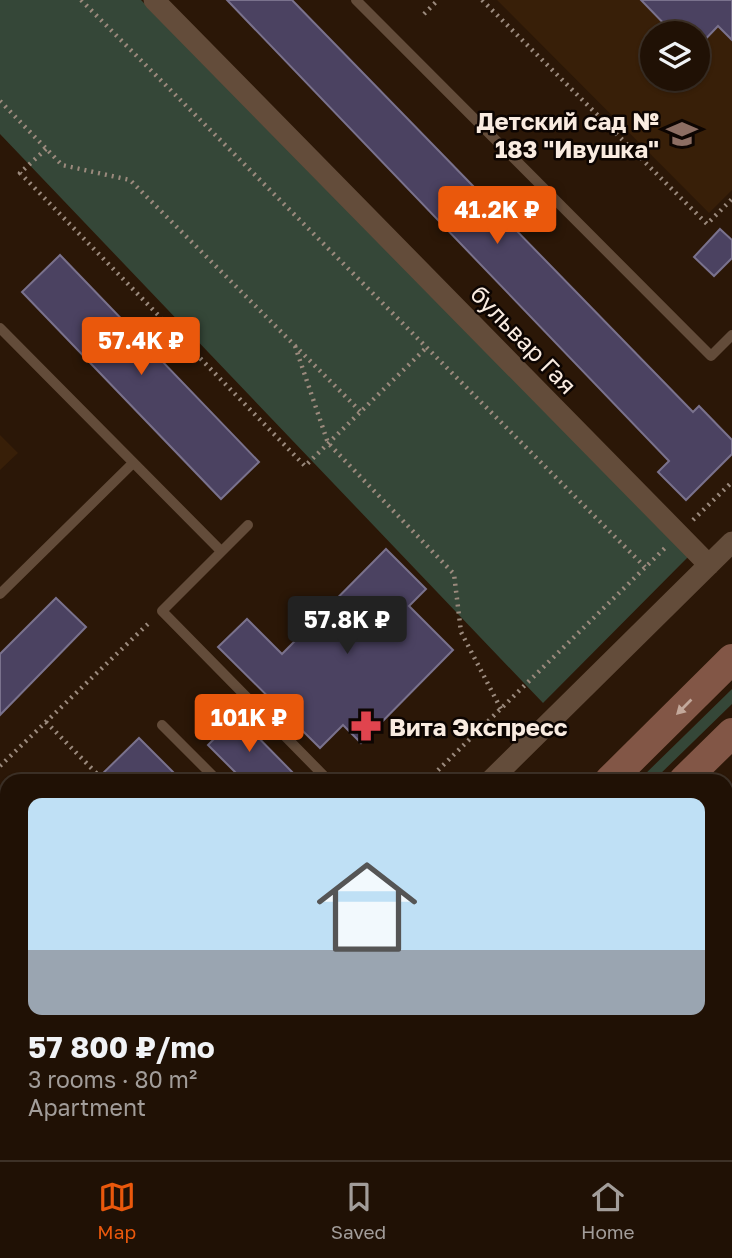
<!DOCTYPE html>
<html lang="en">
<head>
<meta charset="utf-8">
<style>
	:root { --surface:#201105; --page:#2d1f13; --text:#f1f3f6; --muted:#a29d9a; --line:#3d3127; --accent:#ea580c }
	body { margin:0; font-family:"Golos Text",sans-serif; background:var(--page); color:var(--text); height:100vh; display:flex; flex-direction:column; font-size:26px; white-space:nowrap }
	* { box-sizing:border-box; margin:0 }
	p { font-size:23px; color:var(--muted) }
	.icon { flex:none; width:38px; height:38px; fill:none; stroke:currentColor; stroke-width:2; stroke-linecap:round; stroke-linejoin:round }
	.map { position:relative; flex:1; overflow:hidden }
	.drawer { position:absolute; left:0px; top:774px; width:733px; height:387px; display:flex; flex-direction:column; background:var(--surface); border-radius:21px 21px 0 0; box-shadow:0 2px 5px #0004,0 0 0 2px var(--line) }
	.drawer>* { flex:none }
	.buttons { position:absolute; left:640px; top:21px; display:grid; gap:14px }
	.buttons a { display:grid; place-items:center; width:70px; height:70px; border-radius:50%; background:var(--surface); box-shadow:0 2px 5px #0004,0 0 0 2px var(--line); font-size:35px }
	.price { position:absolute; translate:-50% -60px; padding:0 16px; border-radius:7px; background:var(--accent); color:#fff; font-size:23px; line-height:46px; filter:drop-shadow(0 2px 4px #0008) }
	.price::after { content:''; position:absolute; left:50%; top:42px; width:21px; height:16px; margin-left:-10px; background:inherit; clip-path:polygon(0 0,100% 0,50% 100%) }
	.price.current { background:#222; color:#fff }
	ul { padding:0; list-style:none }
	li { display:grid; align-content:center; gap:14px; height:371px; padding:0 28px }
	li span { display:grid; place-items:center; height:217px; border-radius:14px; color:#555 }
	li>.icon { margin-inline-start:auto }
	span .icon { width:126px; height:126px; fill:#fffc; stroke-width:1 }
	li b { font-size:30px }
	.menu { display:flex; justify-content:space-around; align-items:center; height:98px; border-top:2px solid var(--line); background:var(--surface); font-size:19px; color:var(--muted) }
	.menu a { display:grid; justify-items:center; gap:4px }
	.menu .current { color:var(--accent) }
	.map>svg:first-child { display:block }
</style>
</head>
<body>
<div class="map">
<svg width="732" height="1160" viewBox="0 0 732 1160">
	<rect width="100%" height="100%" fill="#2b1707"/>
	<!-- built -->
	<path fill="#381f08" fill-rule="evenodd" d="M 497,0 L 732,0 L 732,190 L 709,213 ZM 653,33 L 698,33 L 698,79 L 653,79 Z
		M 0,435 L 18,453 L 0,470 Z
		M 0,865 L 7,872 L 7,932 L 0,939 Z
		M 728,989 L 732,994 L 732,1160 L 557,1160 L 564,1153 L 726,1153 Z"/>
	<!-- green -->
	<path fill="#354738" d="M 0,0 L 141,0 L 690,555 L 543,703 L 0,134 Z
		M 732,689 L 732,704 L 654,780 L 639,780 Z"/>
	<!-- building -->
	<path fill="#4b4261" stroke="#7a728d" stroke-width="2" d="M 227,0 L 292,0 L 693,412 L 699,406 L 732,440 L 732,454 L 686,500 L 658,472 L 669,461 Z
		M 641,0 L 732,0 L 732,40 L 718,26 L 698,47 L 698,33 L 673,33 Z
		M 720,229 L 732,240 L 732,258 L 714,276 L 694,257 Z
		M 60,255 L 259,462 L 221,499 L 22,292 Z
		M 386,549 L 426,589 L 409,606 L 453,650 L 361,743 L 343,725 L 320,748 L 218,647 L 247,619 L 282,654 Z
		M 56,598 L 86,627 L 0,715 L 0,654 Z
		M 237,716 L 300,780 L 243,780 L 208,745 Z
		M 139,738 L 181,780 L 96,780 Z"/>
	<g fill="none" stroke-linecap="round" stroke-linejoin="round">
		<!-- path -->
		<path stroke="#9b8a7d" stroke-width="4.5" stroke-dasharray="2 5" stroke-linecap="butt" d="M 81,0 L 645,567
			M 482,0 L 707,224 L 732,199
			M 424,14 L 438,0
			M 0,101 L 62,165 L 130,180 L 360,411
			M 46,149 L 20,173 L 305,466 L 427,347
			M 295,346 L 328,443 L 454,574 L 461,632 L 501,709
			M 693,520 L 732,482
			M 46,722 L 103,780
			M 0,766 L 151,621
			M 428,780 L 665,548
			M 726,960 L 732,971
			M 726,978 L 732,972
			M 42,1160 L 49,1153
			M 543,1160 L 550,1153"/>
		<!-- lane -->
		<path stroke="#634c3a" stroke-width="10" d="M 356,0 L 711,356 L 732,335
			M 0,328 L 221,551
			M 248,525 L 162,611 L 328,780
			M 0,594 L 133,463
			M 162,725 L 217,780
			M 0,1024 L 7,1017"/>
		<!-- street -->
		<path stroke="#634c3a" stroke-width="21" d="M 154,0 L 709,565
			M 491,780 L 732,542
			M 726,917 L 732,911
			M 107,1160 L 114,1153
			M 481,1160 L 488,1153"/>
		<!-- secondary -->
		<path stroke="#825646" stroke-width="30" d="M 610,780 L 732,659
			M 684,780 L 732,733
			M 726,811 L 732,806
			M 229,1160 L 236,1153
			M 299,1160 L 306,1153
			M 373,1160 L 380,1153"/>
	</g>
	<!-- one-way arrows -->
	<defs><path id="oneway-solid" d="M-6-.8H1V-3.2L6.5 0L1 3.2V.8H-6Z" transform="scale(1.75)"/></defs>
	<use fill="#c3a89b" href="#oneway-solid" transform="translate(684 707) rotate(135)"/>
	<!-- icons -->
	<defs>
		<g id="school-bare" transform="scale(2.415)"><path d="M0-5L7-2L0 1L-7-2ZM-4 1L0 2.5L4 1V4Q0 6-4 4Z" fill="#8d6e63" stroke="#0d0502" stroke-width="2.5" paint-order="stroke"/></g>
		<g id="pharmacy-bare" transform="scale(2.415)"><path d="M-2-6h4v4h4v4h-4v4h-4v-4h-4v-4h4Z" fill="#e0444e" stroke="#0d0502" stroke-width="2.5" paint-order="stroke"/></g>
	</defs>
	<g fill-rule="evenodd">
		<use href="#school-bare" x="682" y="134"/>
		<use href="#pharmacy-bare" x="366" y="726"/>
	</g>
	<g text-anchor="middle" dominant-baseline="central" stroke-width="5" stroke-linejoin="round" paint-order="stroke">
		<!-- poi labels -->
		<g font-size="24" font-weight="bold" fill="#f9ebe0" stroke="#0d0502" text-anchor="end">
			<text x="659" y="120">Детский сад №<tspan x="659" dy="28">183 "Ивушка"</tspan></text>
			<text x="389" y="726" text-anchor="start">Вита Экспресс</text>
		</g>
		<!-- street labels -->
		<g font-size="24" fill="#f9ebe0" stroke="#0d0502">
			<text transform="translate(524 339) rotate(46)">бульвар Гая</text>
		</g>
	</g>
</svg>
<div class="buttons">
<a><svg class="icon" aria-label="layers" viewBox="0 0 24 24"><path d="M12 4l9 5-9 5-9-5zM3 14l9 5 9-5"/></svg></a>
</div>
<b class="price" style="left:497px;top:246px">41.2K ₽</b>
<b class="price" style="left:141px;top:377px">57.4K ₽</b>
<b class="price current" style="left:347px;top:656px">57.8K ₽</b>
<b class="price" style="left:249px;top:754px">101K ₽</b>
<section class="drawer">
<ul>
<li><span style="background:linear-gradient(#bfe0f5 70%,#9aa5b1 0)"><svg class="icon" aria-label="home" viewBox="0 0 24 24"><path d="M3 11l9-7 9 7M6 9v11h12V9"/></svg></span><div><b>57 800 ₽/mo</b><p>3 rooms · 80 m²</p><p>Apartment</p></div></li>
</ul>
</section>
</div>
<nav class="menu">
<a class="current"><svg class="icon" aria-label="map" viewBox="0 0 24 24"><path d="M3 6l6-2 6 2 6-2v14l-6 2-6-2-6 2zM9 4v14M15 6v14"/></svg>Map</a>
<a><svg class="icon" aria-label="saved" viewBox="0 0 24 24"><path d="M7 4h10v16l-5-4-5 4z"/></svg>Saved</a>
<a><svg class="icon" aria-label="home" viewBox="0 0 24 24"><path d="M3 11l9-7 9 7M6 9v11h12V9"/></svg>Home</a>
</nav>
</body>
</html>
